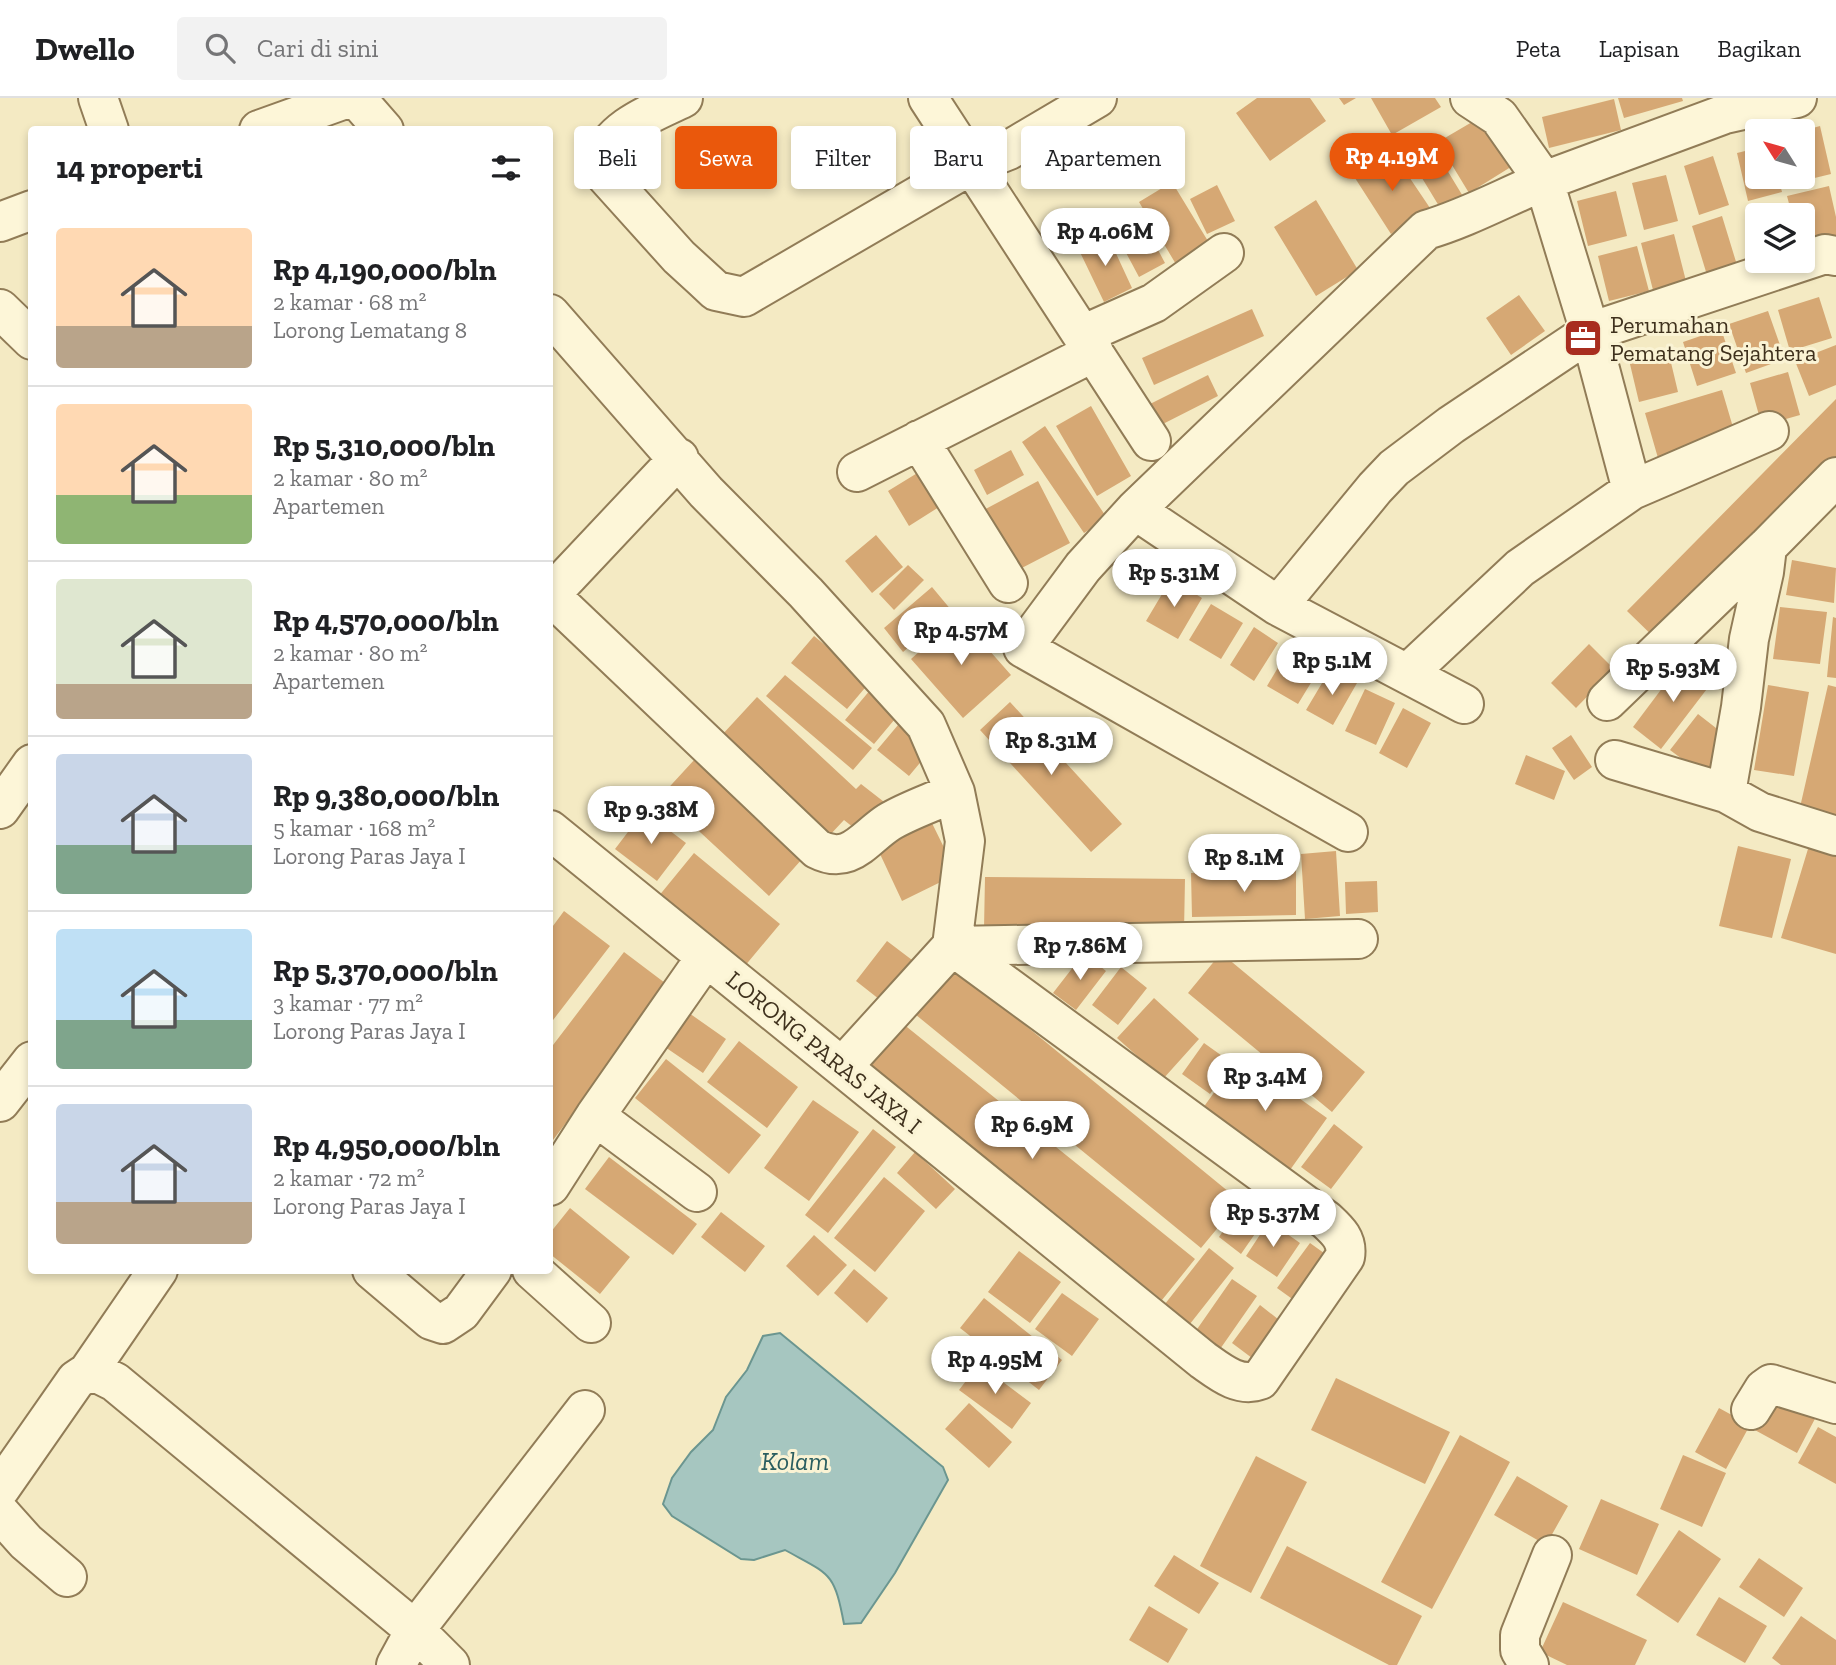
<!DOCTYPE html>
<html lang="id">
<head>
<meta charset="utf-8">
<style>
	:root { --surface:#fff; --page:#f2f2f2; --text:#202124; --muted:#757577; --line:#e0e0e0; --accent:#ea580c }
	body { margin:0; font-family:"Zilla Slab",serif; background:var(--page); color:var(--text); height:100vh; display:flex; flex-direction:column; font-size:26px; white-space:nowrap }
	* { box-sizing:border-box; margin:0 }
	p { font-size:23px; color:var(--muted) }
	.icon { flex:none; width:38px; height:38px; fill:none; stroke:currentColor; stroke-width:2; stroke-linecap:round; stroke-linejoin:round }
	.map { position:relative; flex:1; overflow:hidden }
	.sheet { position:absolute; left:28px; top:28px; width:525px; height:1148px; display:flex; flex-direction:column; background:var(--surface); border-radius:7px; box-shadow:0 4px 10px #0003 }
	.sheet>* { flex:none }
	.top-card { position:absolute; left:574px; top:28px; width:665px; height:63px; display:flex; gap:14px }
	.needle { width:46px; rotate:307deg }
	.fabs { position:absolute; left:1745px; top:21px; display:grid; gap:14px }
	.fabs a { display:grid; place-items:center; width:70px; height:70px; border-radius:7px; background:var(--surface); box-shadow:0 4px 10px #0003; font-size:35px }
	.price { position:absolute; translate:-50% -60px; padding:0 16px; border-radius:24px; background:#fff; color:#222; font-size:23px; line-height:46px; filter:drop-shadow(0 2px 4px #0008) }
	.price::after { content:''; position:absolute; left:50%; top:42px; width:21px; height:16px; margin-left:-10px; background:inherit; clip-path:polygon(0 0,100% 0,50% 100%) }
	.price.current { background:var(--accent); color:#fff }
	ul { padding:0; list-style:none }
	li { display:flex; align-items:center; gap:21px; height:175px; padding:0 28px }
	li+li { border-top:2px solid var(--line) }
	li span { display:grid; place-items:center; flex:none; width:196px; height:140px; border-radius:7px; color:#555 }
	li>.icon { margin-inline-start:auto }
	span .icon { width:84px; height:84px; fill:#fffc; stroke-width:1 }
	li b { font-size:30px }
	h2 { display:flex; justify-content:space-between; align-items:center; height:84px; padding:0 28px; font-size:30px }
	.tag { padding:0 24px; border-radius:7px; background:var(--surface); box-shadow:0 4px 10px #0003; font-size:24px; line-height:63px }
	.tag.current { background:var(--accent); color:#fff }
	header { display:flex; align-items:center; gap:42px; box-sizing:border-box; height:98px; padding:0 35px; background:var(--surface); border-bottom:2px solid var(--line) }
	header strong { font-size:33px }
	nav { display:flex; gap:38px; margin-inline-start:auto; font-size:24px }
	.search { width:490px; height:63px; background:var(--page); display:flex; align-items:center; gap:18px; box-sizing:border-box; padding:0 24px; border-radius:7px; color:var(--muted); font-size:26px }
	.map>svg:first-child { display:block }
</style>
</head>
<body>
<header>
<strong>Dwello</strong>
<div class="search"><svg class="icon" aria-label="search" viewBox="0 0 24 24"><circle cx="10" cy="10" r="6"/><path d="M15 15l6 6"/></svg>Cari di sini</div>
<nav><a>Peta</a><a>Lapisan</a><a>Bagikan</a></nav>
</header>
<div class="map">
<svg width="1836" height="1567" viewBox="0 0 1836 1567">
	<rect width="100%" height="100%" fill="#f4eac3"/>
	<!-- water -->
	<path fill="#a6c6c0" stroke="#6b9690" stroke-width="2" d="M 780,1235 L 943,1369 L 948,1382 L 895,1475 L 861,1525 L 844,1526 C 834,1473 830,1477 785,1452 L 754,1462 L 741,1461 L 672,1418 L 663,1406 L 672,1380 L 691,1354 L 713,1332 L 726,1299 L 747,1272 L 763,1238 Z"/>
	<!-- building -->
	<path fill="#d6a874" d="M 1257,0 L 1310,0 L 1326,23 L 1270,63 L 1236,15 Z
		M 1339,0 L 1356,0 L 1344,7 Z
		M 1371,0 L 1435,0 L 1441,9 L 1392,37 Z
		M 1618,0 L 1682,0 L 1683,3 L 1624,20 Z
		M 1614,1 L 1621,32 L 1549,50 L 1542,19 Z
		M 1484,17 L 1514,67 L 1469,95 L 1438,44 Z
		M 1820,28 L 1831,76 L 1790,86 L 1788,79 L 1802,79 L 1802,33 Z
		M 1427,39 L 1464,100 L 1442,113 L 1405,52 Z
		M 1757,50 L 1757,79 L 1778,79 L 1782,94 L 1748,103 L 1737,55 Z
		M 1393,55 L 1430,110 L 1391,136 L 1355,80 Z
		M 1713,58 L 1729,107 L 1699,117 L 1684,68 Z
		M 1666,77 L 1678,123 L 1644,132 L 1632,85 Z
		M 1172,84 L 1214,153 L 1180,173 L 1139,104 Z
		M 1217,87 L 1235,123 L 1207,136 L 1190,101 Z
		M 1829,88 L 1836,119 L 1836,137 L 1802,144 L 1802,117 L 1792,117 L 1787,98 Z
		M 1616,93 L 1627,138 L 1588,148 L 1577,103 Z
		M 1316,102 L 1358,172 L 1316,198 L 1274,129 Z
		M 1779,107 L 1781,117 L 1757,117 L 1756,160 L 1745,116 Z
		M 1722,118 L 1737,167 L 1707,177 L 1692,128 Z
		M 1142,122 L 1165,165 L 1139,179 L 1116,136 Z
		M 1107,136 L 1132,190 L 1104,204 L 1078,150 Z
		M 1674,136 L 1686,183 L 1653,192 L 1641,145 Z
		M 1637,148 L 1649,193 L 1609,203 L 1598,158 Z
		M 1519,197 L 1545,233 L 1511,257 L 1486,220 Z
		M 1819,199 L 1832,240 L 1790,253 L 1778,212 Z
		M 1252,211 L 1264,238 L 1154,287 L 1142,260 Z
		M 1768,213 L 1785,261 L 1746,275 L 1729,226 Z
		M 1721,231 L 1736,275 L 1697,288 L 1683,244 Z
		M 1836,247 L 1836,287 L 1809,298 L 1795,263 Z
		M 1668,252 L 1678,294 L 1639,304 L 1629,262 Z
		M 1788,274 L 1800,317 L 1762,328 L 1750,285 Z
		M 1208,277 L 1218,298 L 1155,330 L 1144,309 Z
		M 1722,292 L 1735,336 L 1658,360 L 1645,315 Z
		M 1836,301 L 1836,371 L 1662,547 L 1627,513 Z
		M 1091,308 L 1131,378 L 1097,398 L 1056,328 Z
		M 1045,328 L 1107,420 L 1084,435 L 1022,344 Z
		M 1011,352 L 1024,377 L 987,397 L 974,372 Z
		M 919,374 L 939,409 L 909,428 L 888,393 Z
		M 1038,383 L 1070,445 L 1012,475 L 980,414 Z
		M 876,437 L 903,469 L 872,495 L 845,463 Z
		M 1792,462 L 1836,470 L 1834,505 L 1786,497 Z
		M 908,467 L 924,482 L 894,512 L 879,496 Z
		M 1171,481 L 1202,500 L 1178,541 L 1146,523 Z
		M 932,489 L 952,513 L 903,554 L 884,530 Z
		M 1211,506 L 1243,525 L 1221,561 L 1189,542 Z
		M 1780,509 L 1827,514 L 1820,566 L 1773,561 Z
		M 959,518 L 1011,577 L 963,620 L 911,561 Z
		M 1833,519 L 1836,520 L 1836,580 L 1827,579 Z
		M 1254,529 L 1278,545 L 1254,583 L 1230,567 Z
		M 814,538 L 870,584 L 847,611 L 791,565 Z
		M 1589,546 L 1614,571 L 1576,610 L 1551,585 Z
		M 1289,551 L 1320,570 L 1298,606 L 1267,588 Z
		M 1684,561 L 1713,583 L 1661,651 L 1633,629 Z
		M 1331,570 L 1357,585 L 1333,627 L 1306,612 Z
		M 785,577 L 872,650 L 853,672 L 766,598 Z
		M 1768,587 L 1809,594 L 1794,678 L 1754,672 Z
		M 1828,587 L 1836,589 L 1836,726 L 1798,718 Z
		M 871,591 L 900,615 L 874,646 L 845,622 Z
		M 1365,591 L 1395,605 L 1376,647 L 1345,633 Z
		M 757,599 L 856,691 L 861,686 L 888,707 L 864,738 L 844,722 L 828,739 L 721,638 Z
		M 1010,604 L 1122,726 L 1091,754 L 980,632 Z
		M 1403,610 L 1431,625 L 1407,670 L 1379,655 Z
		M 1698,616 L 1734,644 L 1706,679 L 1670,652 Z
		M 898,627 L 929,654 L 909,678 L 877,652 Z
		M 1571,637 L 1592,669 L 1574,682 L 1552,650 Z
		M 1526,657 L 1565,673 L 1554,702 L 1515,686 Z
		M 695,661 L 803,760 L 769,798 L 661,698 Z
		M 644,713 L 686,745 L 657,783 L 615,751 Z
		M 927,715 L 957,776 L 902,803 L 873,741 Z
		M 1811,741 L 1836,749 L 1836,856 L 1781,840 Z
		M 1738,748 L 1791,761 L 1772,840 L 1719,828 Z
		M 1336,753 L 1340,818 L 1305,821 L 1301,756 Z
		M 694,755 L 780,826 L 744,869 L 658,799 Z
		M 1296,772 L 1296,817 L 1192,819 L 1191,775 Z
		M 985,779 L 1185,781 L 1184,833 L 984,831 Z
		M 1377,783 L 1378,814 L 1346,816 L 1345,784 Z
		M 564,813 L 610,848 L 550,926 L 550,832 Z
		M 887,843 L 916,865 L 884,905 L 856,883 Z
		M 624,854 L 669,888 L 550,1046 L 550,951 Z
		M 1084,855 L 1106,873 L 1076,912 L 1053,895 Z
		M 1221,855 L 1365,974 L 1332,1014 L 1188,895 Z
		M 949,865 L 1240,1103 L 1201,1150 L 910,912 Z
		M 1121,869 L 1147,890 L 1118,927 L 1092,907 Z
		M 1154,900 L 1199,941 L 1163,981 L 1117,940 Z
		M 689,915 L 726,941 L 703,975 L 665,949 Z
		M 902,925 L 1195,1161 L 1162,1202 L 869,967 Z
		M 739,943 L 798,989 L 767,1030 L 707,984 Z
		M 1204,945 L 1232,965 L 1210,996 L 1182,976 Z
		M 1240,958 L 1327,1020 L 1290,1072 L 1203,1010 Z
		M 666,961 L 761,1037 L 729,1076 L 635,1000 Z
		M 813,1002 L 859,1034 L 809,1103 L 764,1070 Z
		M 1334,1026 L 1363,1049 L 1331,1091 L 1301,1069 Z
		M 873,1031 L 896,1049 L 828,1135 L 805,1117 Z
		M 915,1054 L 955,1091 L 936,1111 L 897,1075 Z
		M 609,1059 L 697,1126 L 673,1157 L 585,1091 Z
		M 884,1079 L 925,1113 L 875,1174 L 834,1140 Z
		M 1254,1088 L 1277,1104 L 1241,1156 L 1219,1139 Z
		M 570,1110 L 630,1159 L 600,1196 L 550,1156 L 550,1135 Z
		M 721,1114 L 765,1148 L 745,1174 L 701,1139 Z
		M 1269,1123 L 1300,1145 L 1277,1179 L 1246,1158 Z
		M 814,1137 L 847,1167 L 818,1198 L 786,1168 Z
		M 1310,1145 L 1335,1163 L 1302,1208 L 1277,1190 Z
		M 1209,1150 L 1234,1170 L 1186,1231 L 1161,1211 Z
		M 1019,1153 L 1061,1184 L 1030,1225 L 988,1194 Z
		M 854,1171 L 888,1200 L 867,1225 L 834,1195 Z
		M 1232,1181 L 1257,1198 L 1218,1254 L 1193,1237 Z
		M 1062,1195 L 1099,1221 L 1072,1258 L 1035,1231 Z
		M 984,1200 L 1062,1262 L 1039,1292 L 960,1230 Z
		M 1260,1207 L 1288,1229 L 1260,1266 L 1232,1245 Z
		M 979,1266 L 1031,1305 L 1012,1331 L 959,1292 Z
		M 1336,1280 L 1450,1334 L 1425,1386 L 1311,1332 Z
		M 1774,1291 L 1818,1315 L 1797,1355 L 1753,1331 Z
		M 969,1305 L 1012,1344 L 989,1370 L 945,1331 Z
		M 1719,1310 L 1750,1327 L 1726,1371 L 1695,1354 Z
		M 1818,1329 L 1836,1339 L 1836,1386 L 1798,1365 Z
		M 1460,1337 L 1510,1364 L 1432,1511 L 1381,1484 Z
		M 1683,1357 L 1726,1375 L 1702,1429 L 1660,1411 Z
		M 1256,1358 L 1307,1384 L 1251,1495 L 1200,1468 Z
		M 1517,1378 L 1568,1408 L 1546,1447 L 1494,1417 Z
		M 1601,1401 L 1659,1426 L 1637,1477 L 1579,1451 Z
		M 1679,1432 L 1721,1461 L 1678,1525 L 1636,1497 Z
		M 1287,1448 L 1422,1518 L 1397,1567 L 1389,1567 L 1260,1500 Z
		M 1174,1457 L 1219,1485 L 1199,1516 L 1154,1488 Z
		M 1759,1460 L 1803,1490 L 1784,1519 L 1739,1489 Z
		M 1719,1499 L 1767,1528 L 1745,1565 L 1696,1537 Z
		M 1563,1504 L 1647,1542 L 1635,1567 L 1567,1567 L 1540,1554 Z
		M 1149,1508 L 1188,1531 L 1168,1565 L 1129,1542 Z
		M 1801,1518 L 1836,1542 L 1836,1567 L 1781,1567 L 1772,1560 Z"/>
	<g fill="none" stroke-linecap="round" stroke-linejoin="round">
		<!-- minor casing -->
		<g stroke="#917c57" stroke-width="42">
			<path id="minor" d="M 98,0 L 109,32
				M 356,0 L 384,32
				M 683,0 C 653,15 611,29 600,64 L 606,78 L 679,159 L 702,180 L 716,193 L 744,199 L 971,67 L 1009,52 L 1097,0
				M 928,0 L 1151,343
				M 259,32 L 348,0
				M 0,124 L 32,112
				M 0,211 L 32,242
				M 550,216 L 706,394 L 806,495 L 926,627 L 955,694 L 965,743 L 952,848 L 842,969
				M 1082,237 L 1154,205 L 1224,155
				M 919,342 L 1008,485
				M 857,374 L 1094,254
				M 1632,392 L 1590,234 L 1544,83 L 1725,16 L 1797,0
				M 1135,412 L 1278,508 L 1375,390 L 1394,370 L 1451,327 L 1590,234 L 1825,156 L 1836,158
				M 550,497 L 817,751 C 850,768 864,740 889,724 C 909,712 934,704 955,694
				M 550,497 L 679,360
				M 1278,508 L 1464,606
				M 1408,575 L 1520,470 L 1632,392 L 1769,333
				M 1607,603 L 1767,449
				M 1615,662 L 1726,695 L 1760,714 L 1836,738
				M 1726,695 L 1741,609 L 1749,541 L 1764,474 L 1767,449 L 1836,379
				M 0,711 L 32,666
				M 550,732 L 1203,1262 C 1220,1274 1239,1290 1260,1282 L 1345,1159 C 1348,1142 1338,1133 1326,1122 L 952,848
				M 1348,734 L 1023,550 L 1083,469 L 1135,412 L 1426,132 C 1467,120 1505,99 1544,83 L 1499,19 L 1470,0
				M 952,848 L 1358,841
				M 0,1004 L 32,963
				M 595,1018 L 697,1094
				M 550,1088 L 595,1018 L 706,859
				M 372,1172 L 431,1222 L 443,1226 L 461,1214 L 492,1172
				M 532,1172 L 591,1225
				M 88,1274 L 158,1172
				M 1751,1312 L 1764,1291 L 1771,1286 L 1836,1306
				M 0,1391 L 76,1282 L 88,1274 L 101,1277 L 115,1284 L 415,1532 L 450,1567
				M 0,1415 L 26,1444 L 67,1479
				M 396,1567 L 415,1532 L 585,1312
				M 1529,1567 L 1520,1552 L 1520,1537 L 1552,1457"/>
		</g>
		<!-- minor -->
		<use href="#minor" stroke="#fdf6d8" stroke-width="38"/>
	</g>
	<!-- icons -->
	<defs>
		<g id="office-square" transform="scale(2.0125)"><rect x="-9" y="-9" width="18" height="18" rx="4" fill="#a82d1f" stroke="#faf3d4"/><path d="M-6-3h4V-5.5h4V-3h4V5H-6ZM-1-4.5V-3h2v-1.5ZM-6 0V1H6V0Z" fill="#fff"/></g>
	</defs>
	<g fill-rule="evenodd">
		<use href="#office-square" x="1583" y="240"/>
	</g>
	<g text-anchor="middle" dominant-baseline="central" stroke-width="6" stroke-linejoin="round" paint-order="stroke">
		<!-- poi labels -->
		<g font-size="24" fill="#3f311d" stroke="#faf3d4" text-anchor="start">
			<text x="1610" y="226">Perumahan<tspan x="1610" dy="28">Pematang Sejahtera</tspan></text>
		</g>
		<!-- street labels -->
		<g font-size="24" fill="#3f311d" stroke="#faf3d4">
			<text transform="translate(824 954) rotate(39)">LORONG PARAS JAYA I</text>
		</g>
		<!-- water labels -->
		<g font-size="26" font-style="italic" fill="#2a5e60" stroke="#faf3d4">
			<text x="795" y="1363">Kolam</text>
		</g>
	</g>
</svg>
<div class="fabs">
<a><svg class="needle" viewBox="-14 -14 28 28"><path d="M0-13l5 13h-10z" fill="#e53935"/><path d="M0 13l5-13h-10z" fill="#757577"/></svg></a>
<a><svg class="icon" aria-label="layers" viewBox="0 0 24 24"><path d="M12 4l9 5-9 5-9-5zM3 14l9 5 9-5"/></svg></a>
</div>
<b class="price current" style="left:1392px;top:95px">Rp 4.19M</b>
<b class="price" style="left:1105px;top:170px">Rp 4.06M</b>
<b class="price" style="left:1174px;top:511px">Rp 5.31M</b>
<b class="price" style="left:961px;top:569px">Rp 4.57M</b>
<b class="price" style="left:1332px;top:599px">Rp 5.1M</b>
<b class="price" style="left:1673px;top:606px">Rp 5.93M</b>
<b class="price" style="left:1051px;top:679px">Rp 8.31M</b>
<b class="price" style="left:651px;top:748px">Rp 9.38M</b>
<b class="price" style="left:1244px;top:796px">Rp 8.1M</b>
<b class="price" style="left:1080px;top:884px">Rp 7.86M</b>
<b class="price" style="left:1265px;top:1015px">Rp 3.4M</b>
<b class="price" style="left:1032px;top:1063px">Rp 6.9M</b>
<b class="price" style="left:1273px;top:1151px">Rp 5.37M</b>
<b class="price" style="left:995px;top:1298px">Rp 4.95M</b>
<div class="top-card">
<a class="tag">Beli</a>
<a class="tag current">Sewa</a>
<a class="tag">Filter</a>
<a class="tag">Baru</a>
<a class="tag">Apartemen</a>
</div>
<section class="sheet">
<h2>14 properti<svg class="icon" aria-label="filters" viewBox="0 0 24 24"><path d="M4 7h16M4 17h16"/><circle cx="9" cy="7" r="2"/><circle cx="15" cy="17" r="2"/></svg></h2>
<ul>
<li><span style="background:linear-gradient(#ffd9b3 70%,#b9a48a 0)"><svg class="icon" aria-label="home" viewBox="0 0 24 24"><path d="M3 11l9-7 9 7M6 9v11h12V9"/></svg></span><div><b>Rp 4,190,000/bln</b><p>2 kamar · 68 m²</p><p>Lorong Lematang 8</p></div></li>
<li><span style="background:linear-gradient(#ffd9b3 65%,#8fb573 0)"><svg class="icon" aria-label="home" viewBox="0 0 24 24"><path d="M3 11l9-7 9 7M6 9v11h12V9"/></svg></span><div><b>Rp 5,310,000/bln</b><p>2 kamar · 80 m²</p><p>Apartemen</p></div></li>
<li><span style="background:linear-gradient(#dfe7d0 75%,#b9a48a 0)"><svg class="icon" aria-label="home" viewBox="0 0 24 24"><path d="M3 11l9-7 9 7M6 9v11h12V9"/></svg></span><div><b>Rp 4,570,000/bln</b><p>2 kamar · 80 m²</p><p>Apartemen</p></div></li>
<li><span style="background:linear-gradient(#c9d6e8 65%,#7fa58c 0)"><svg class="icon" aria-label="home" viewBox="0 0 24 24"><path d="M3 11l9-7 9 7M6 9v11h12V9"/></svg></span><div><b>Rp 9,380,000/bln</b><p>5 kamar · 168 m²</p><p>Lorong Paras Jaya I</p></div></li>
<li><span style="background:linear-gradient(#bfe0f5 65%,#7fa58c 0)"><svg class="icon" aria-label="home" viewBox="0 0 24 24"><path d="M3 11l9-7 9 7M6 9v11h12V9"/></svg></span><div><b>Rp 5,370,000/bln</b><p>3 kamar · 77 m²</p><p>Lorong Paras Jaya I</p></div></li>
<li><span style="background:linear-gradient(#c9d6e8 70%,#b9a48a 0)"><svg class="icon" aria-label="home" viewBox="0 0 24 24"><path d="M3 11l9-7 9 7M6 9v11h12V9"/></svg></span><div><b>Rp 4,950,000/bln</b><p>2 kamar · 72 m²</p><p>Lorong Paras Jaya I</p></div></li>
</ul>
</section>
</div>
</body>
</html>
